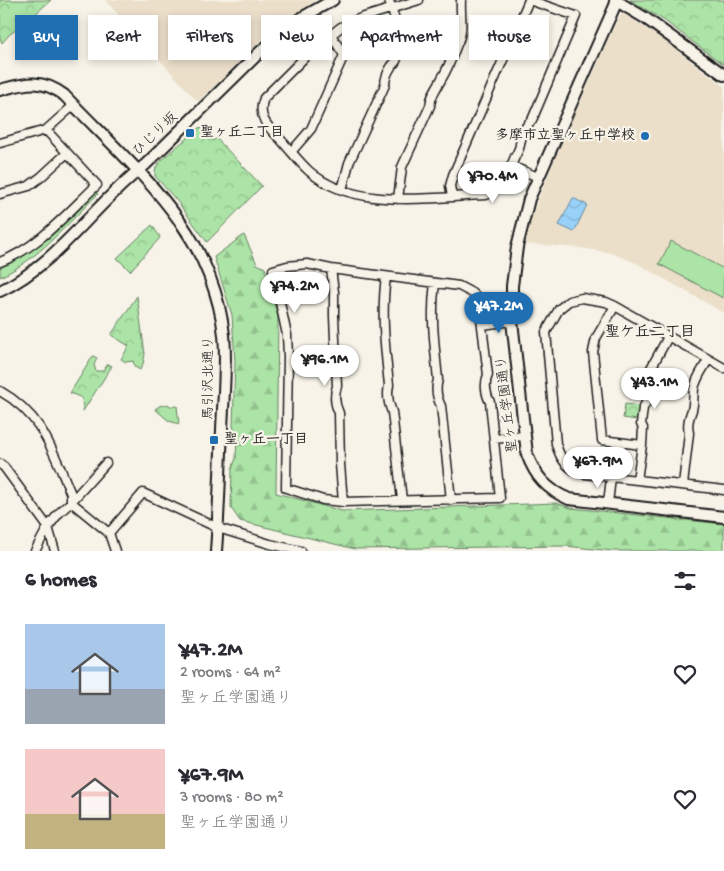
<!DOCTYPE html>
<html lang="en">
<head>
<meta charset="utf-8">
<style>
	:root { --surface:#fff; --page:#f2f2f3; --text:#2b2b33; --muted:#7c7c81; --accent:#1f6fb2 }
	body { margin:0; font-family:"Gochi Hand","Klee One",sans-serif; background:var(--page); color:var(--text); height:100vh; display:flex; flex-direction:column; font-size:19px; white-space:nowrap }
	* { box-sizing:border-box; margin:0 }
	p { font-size:16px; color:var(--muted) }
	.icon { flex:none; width:28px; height:28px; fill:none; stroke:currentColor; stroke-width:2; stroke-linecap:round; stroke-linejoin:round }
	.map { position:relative; height:551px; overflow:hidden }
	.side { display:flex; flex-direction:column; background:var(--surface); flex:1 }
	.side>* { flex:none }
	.hud { position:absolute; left:15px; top:15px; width:695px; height:45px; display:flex; gap:10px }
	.price { position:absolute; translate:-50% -42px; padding:0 11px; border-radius:18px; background:#fff; color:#222; font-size:16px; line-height:32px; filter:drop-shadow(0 1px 2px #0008) }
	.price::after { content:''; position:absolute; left:50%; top:30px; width:15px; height:11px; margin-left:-8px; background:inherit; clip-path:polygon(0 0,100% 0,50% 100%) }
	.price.on { background:var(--accent); color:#fff }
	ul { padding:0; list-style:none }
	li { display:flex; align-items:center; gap:15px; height:125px; padding:0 25px }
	li span { display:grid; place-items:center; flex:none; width:140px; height:100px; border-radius:0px; color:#555 }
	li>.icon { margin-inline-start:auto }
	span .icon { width:60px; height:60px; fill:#fffc; stroke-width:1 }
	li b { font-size:21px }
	h2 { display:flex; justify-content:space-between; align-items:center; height:60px; padding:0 25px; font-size:21px }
	.pill { padding:0 18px; border-radius:0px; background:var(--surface); box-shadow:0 2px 8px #0003; font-size:18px; line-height:45px }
	.pill.on { background:var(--accent); color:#fff }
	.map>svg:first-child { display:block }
</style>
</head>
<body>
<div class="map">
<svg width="724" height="551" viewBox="0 0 724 551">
	<defs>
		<pattern id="forest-firs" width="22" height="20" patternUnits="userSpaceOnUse" patternTransform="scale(1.25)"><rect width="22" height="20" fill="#ace3a6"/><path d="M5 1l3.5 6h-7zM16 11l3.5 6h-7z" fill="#93c28e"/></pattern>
		<pattern id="park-crowns" width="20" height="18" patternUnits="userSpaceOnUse" patternTransform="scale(1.25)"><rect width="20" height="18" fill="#ace3a6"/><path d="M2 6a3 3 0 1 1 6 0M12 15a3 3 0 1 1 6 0" fill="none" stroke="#93c28e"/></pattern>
		<pattern id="water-waves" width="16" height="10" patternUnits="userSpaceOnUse" patternTransform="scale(1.25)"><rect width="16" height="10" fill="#99d2f9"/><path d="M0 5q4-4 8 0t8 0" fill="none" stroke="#83b4d5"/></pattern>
	</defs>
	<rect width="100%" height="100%" fill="#f7f3e8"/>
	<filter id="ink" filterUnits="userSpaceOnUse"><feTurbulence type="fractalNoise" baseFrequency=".02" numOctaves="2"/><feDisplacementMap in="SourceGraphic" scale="10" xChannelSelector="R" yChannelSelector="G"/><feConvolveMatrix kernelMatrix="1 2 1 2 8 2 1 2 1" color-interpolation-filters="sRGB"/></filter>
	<g filter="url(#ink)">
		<!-- built -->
		<path fill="#ebdfca" d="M 105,0 L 316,0 L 273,29 L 198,102 Z
			M 624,14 L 655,34 L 724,86 L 724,313 L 636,263 L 611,253 L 581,248 L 524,244 L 531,218 L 550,170 L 619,16 Z"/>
		<!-- grass -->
		<path fill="#ace3a6" stroke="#648061" d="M 96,192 L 98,194 C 68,223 38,260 0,277 L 0,265 L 43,239 Z
			M 671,241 L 724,269 L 723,298 L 659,264 Z"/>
		<!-- forest -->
		<path fill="url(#forest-firs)" stroke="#648061" d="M 244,235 L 257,264 L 265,268 L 278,317 L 276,493 L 342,511 L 556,503 L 571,508 L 724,524 L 724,551 L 613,551 L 565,546 L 355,549 L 240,521 L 231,508 L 232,469 L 236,458 L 237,437 L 233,426 L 235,362 L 232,315 L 214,257 Z"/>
		<!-- park -->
		<path fill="url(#park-crowns)" stroke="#648061" d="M 0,0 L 51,0 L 24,24 L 10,34 L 2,43 L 0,38 Z
			M 630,0 L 724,0 L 724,65 L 665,21 Z
			M 200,127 L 213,141 L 216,138 L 262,186 L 207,242 L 177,201 L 155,176 C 155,173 155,170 156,168 C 159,159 191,136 200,127 Z
			M 152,225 L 160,237 L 159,239 L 130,271 L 117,258 Z
			M 137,296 L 145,354 L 143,364 L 140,370 L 135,367 L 133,361 L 126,362 L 121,359 L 129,346 L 111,335 Z
			M 93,356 L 97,358 L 94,365 L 96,371 L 103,371 L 108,364 L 112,366 L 83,411 L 82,398 L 70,393 Z
			M 168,404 L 170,406 L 177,406 L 179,424 L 169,421 L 155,409 L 161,405 L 163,406 Z
			M 625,404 L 639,406 L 637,420 L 623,418 Z"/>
		<!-- water -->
		<path fill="url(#water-waves)" stroke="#6789a1" d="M 573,198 L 587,205 L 574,232 L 559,225 Z"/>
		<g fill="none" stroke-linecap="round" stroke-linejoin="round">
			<!-- street casing -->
			<g stroke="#1c1c1c" stroke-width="11">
				<path id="street" d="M 419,0 L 361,18 L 341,27 L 313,49 L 264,98 C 256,117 269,128 281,140 C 290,150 299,162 309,171 C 354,211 431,197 486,195 C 503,188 508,175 514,159 C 516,154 520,149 520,144 C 522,134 524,127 532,120 L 576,16 L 529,0
					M 0,143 L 46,130 L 74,105
					M 292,151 L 311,129 L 344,55 L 331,35
					M 511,166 L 538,177
					M 342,190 L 349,163 L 385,85 C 385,79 387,73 391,67 C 392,65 395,63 396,61 C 405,43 394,18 389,0
					M 0,194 L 29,186 L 41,177 L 67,153
					M 452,196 L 450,186 L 453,175 L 529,0
					M 398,199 L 402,167 L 430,106 C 431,94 437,88 442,78 C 449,67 453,54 458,42 C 464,30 460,14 461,0
					M 0,262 C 38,248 68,212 97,185 L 46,130
					M 307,264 L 331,269 L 459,286 L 474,294 L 479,302 L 488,375 C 484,383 486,395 490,402 L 500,498 L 343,502 L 323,500 L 286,488 L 288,356 L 287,335 L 273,270 L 287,266 Z
					M 331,269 L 334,292 L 334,316 L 337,386 C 334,395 335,405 339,413 L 340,464 L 343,502
					M 386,277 C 381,313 385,348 389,385 C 387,394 388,403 392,412 L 402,500
					M 435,283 C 430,316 435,348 438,380 C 435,389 437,398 441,406 L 451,500
					M 615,306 L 596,338 L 593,352 L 602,440 L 642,445
					M 482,325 L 512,321
					M 724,368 L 615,306 L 606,302 L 582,298 L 569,301 L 559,309 L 546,332 L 556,444 C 560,459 569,471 585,474 L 724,490
					M 0,391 C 43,415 53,452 71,494 L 71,502 L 109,533
					M 494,439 L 523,436
					M 0,464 L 4,467 L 48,527 L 55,551
					M 637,480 L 642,445 L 643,428 L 641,424 L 643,408 L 646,403 L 650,370 L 668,337
					M 683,485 L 689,433 C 687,424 689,418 692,410 C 694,403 693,396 694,389 C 696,378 703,369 708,360
					M 608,503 L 611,478
					M 35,551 L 48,527 L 59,513 L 71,502 L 106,463
					M 115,551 L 109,533 L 143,493 L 218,528 L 270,544 L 301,551"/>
			</g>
			<!-- secondary casing -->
			<g stroke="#1c1c1c" stroke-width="14">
				<path id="secondary" d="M 615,0 L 645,18 L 724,75
					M 617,1 L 529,199 L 517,247 L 512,286 L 512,321 L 527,454 C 535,476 547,490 569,499 L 724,517
					M 0,90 C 26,83 41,78 64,95 C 103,136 149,177 181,223 C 204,256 220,296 224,335 C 227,367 223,399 222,430 C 220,470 219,511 216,551
					M 0,291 C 59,263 94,204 145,165 L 260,52 L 303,17 L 333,0"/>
			</g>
			<!-- street -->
			<use href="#street" stroke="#f7f3e8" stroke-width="8"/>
			<!-- secondary -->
			<use href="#secondary" stroke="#f7f3e8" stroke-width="10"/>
		</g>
	</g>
	<!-- markers -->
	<g fill="#1f6fb2" stroke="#f7f3e8" stroke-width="2">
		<rect x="185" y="128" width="10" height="10" rx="2.5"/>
		<circle cx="645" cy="136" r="5"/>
		<rect x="209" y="435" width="10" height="10" rx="2.5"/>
	</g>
	<g text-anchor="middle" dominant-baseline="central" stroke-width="4.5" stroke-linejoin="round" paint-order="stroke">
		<!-- poi labels -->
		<g font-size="14" font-weight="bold" fill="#1c1c1c" stroke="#f7f3e8" text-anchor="start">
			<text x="200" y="133">聖ヶ丘二丁目</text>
			<text x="635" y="136" text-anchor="end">多摩市立聖ヶ丘中学校</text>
			<text x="224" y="440">聖ヶ丘一丁目</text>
		</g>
		<!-- street labels -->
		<g font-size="14" fill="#1c1c1c" stroke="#f7f3e8">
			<text transform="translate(156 135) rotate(-44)">ひじり坂</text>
			<text transform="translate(209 378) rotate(-90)">馬引沢北通り</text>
			<text transform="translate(508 404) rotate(-97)">聖ヶ丘学園通り</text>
		</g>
		<!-- neighbourhood labels -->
		<g font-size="15" font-weight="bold" fill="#1c1c1c" stroke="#f7f3e8">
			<text x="650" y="333">聖ケ丘二丁目</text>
		</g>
	</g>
</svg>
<b class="price" style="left:493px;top:204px">¥70.4M</b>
<b class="price" style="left:295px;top:314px">¥74.2M</b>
<b class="price on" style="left:499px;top:334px">¥47.2M</b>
<b class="price" style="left:325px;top:387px">¥96.1M</b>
<b class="price" style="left:655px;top:410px">¥43.1M</b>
<b class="price" style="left:598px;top:489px">¥67.9M</b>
<div class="hud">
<a class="pill on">Buy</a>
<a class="pill">Rent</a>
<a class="pill">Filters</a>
<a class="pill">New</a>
<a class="pill">Apartment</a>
<a class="pill">House</a>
</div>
</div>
<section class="side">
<h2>6 homes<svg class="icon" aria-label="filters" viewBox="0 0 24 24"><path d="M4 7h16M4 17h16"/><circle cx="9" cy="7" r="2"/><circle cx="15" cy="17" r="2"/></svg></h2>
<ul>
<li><span style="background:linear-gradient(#a9c7e8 65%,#9aa5b1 0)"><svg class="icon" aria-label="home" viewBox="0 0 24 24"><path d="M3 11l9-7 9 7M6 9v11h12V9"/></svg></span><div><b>¥47.2M</b><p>2 rooms · 64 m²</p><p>聖ヶ丘学園通り</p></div><svg class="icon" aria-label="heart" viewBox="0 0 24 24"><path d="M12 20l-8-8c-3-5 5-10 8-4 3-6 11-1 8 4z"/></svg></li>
<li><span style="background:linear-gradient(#f6c9c9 65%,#c2b280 0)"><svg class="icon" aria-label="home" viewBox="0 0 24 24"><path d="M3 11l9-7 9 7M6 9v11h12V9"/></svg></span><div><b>¥67.9M</b><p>3 rooms · 80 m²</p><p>聖ヶ丘学園通り</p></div><svg class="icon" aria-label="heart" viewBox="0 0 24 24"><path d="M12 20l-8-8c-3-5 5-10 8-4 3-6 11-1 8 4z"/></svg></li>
</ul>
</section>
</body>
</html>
